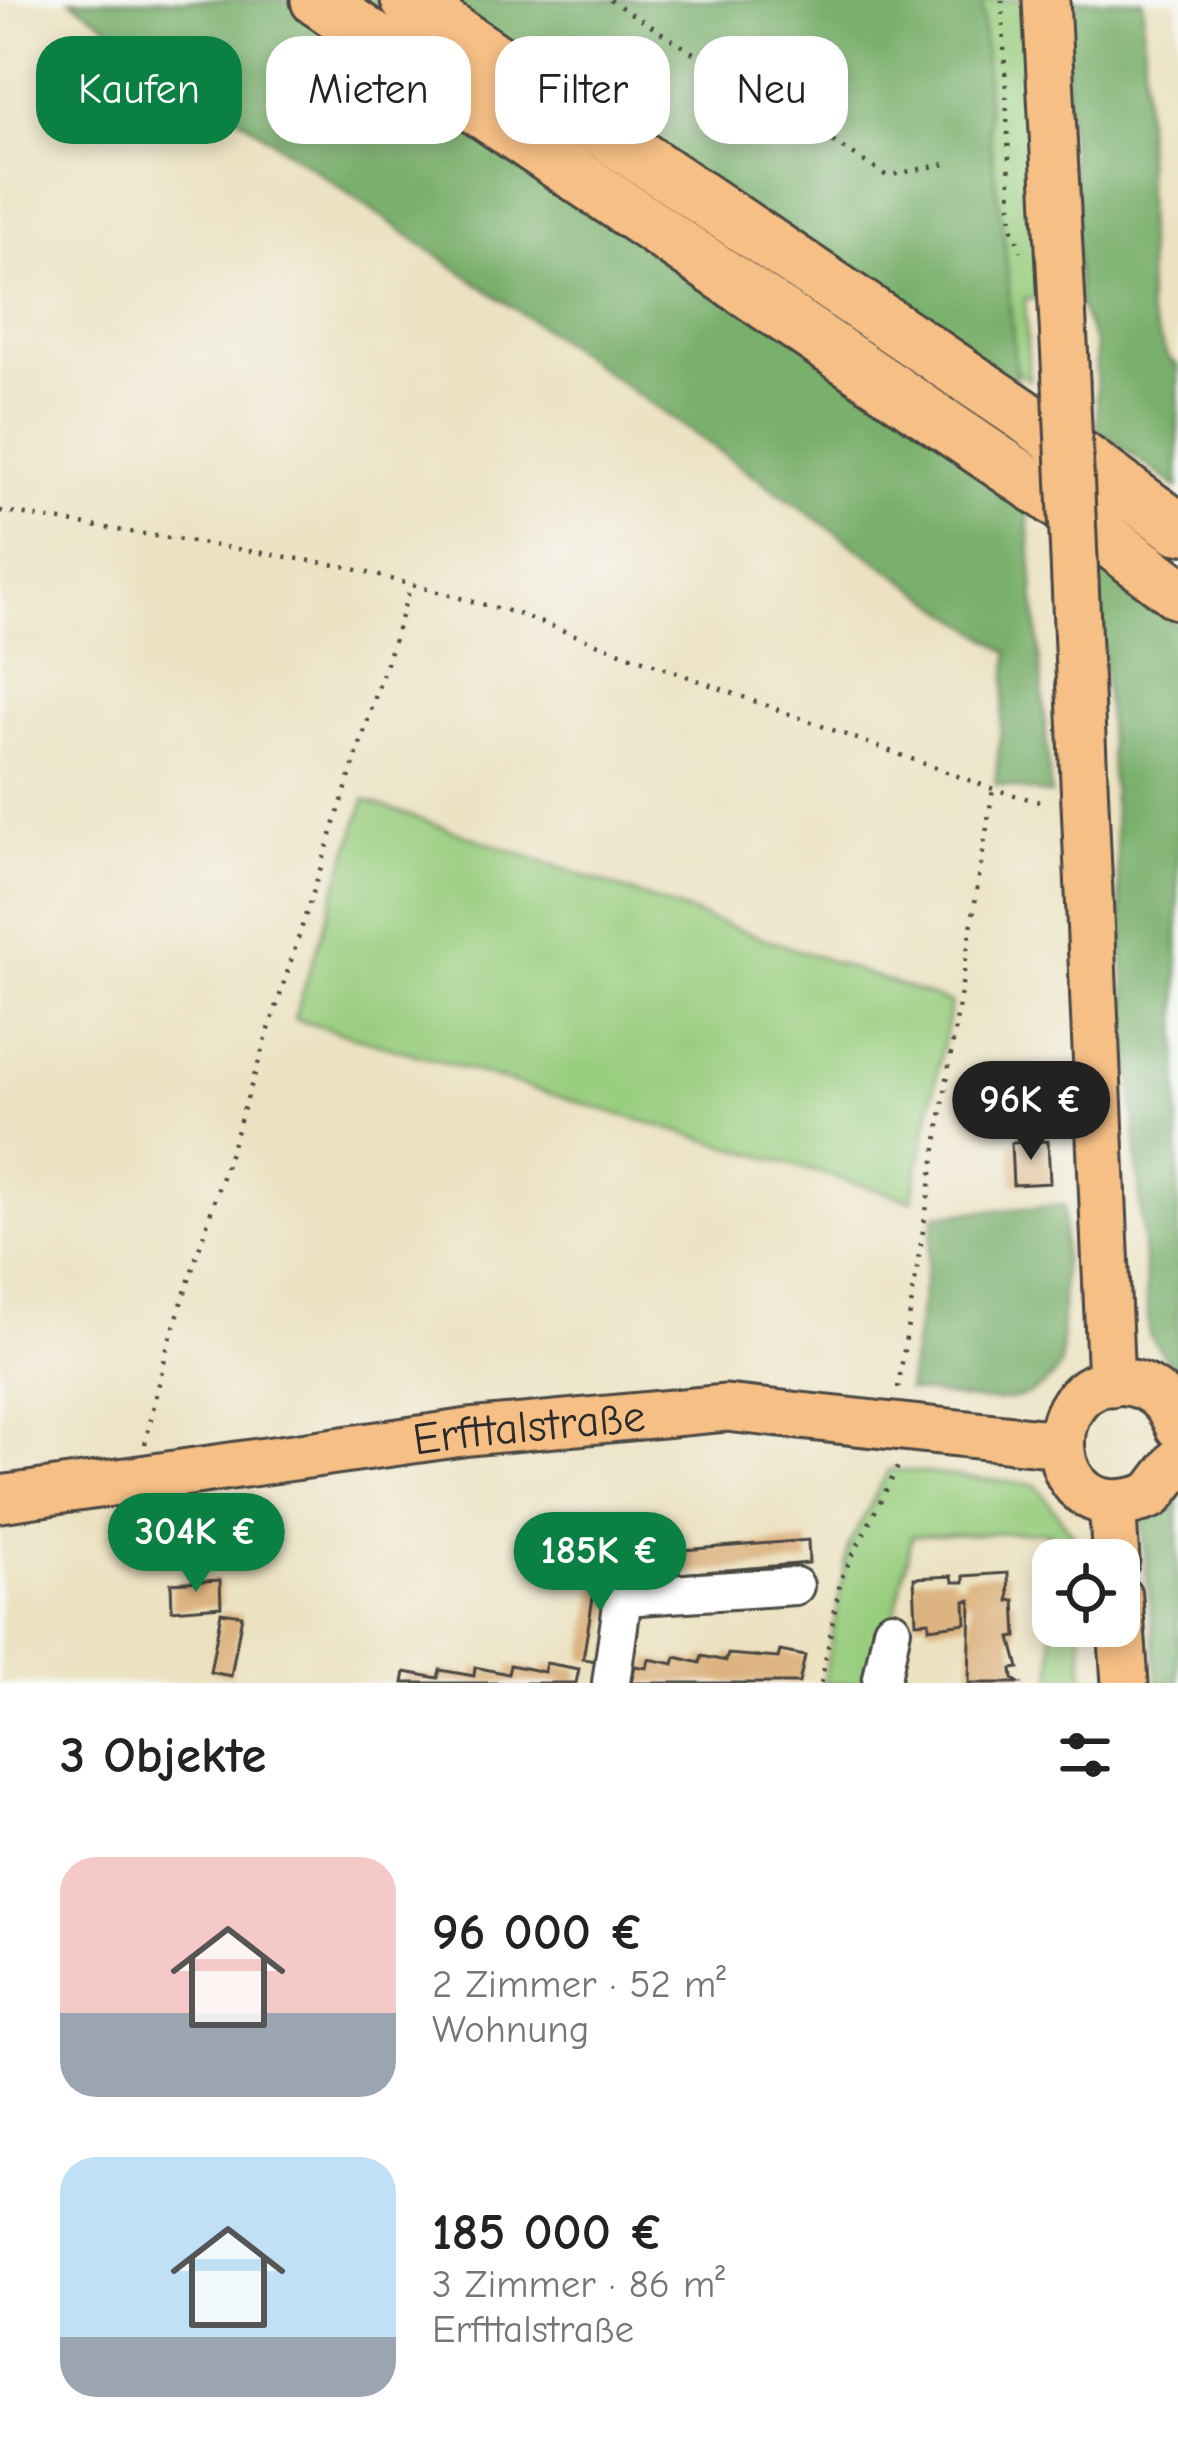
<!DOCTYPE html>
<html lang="de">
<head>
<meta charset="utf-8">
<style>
	:root { --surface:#fff; --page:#f2f2f2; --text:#222; --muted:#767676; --accent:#0b8043 }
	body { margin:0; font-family:"Comic Neue",sans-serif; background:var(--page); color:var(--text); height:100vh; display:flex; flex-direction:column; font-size:45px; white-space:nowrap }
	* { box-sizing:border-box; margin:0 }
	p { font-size:39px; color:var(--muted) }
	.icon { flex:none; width:66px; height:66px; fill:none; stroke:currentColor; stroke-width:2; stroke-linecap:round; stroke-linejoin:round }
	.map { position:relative; height:1683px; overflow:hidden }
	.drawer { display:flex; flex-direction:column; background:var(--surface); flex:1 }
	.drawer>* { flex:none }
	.guide { position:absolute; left:36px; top:36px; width:1107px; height:108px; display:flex; gap:24px }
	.tools { position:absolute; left:1032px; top:1539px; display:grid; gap:24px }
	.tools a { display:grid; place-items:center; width:108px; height:108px; border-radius:24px; background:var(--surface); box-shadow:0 6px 18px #0003; font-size:60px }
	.price { position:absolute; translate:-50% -102px; padding:0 27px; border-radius:42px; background:var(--accent); color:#fff; font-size:39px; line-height:78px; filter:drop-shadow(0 3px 6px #0008) }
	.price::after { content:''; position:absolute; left:50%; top:72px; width:36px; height:27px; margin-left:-18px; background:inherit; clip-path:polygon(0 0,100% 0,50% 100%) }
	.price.on { background:#222; color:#fff }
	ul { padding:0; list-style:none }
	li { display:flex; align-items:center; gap:36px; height:300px; padding:0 60px }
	li span { display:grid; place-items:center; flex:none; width:336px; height:240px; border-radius:36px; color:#555 }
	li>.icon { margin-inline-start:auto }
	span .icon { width:144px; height:144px; fill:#fffc; stroke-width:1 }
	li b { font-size:51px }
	h2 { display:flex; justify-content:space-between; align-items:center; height:144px; padding:0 60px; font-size:51px }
	.tag { padding:0 42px; border-radius:36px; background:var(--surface); box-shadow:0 6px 18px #0003; font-size:42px; line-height:108px }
	.tag.on { background:var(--accent); color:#fff }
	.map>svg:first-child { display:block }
</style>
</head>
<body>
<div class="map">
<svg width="1178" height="1683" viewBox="0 0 1178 1683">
	<rect width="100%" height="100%" fill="#f6f6f2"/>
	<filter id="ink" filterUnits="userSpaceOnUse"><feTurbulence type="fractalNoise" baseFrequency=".00833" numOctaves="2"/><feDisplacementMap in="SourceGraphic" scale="24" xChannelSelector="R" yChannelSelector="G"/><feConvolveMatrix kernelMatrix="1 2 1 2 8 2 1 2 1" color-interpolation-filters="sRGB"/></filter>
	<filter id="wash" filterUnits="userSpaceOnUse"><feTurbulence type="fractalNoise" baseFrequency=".004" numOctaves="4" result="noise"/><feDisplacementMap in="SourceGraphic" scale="48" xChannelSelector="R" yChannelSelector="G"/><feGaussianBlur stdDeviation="2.7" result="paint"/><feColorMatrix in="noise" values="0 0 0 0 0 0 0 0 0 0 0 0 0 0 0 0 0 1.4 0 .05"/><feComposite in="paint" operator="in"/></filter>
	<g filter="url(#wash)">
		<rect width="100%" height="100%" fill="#ece2c1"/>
		<!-- green -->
		<path fill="#98cd7e" stroke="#627c54" stroke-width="3" d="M 982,0 L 1030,0 L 1046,298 L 1025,299 L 1029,380 L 1014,370 L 988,127 Z
			M 365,800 L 951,1003 L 912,1200 L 294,1019 Z
			M 889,1469 L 1036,1485 L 1075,1537 L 1077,1560 L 1053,1560 L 1053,1626 L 1081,1626 L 1084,1683 L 1053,1683 L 1050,1532 L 912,1536 L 880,1683 L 823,1683 L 849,1545 Z"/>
		<!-- forest -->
		<path fill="#7ab06d" stroke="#526e4c" stroke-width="3" d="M 71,0 L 982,0 L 988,127 L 1005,244 L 1051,795 L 995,784 L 1009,653 Z
			M 1062,0 L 1143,0 L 1148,312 L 1168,358 L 1178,366 L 1178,488 L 1098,430 L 1095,344 L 1079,305 Z
			M 1097,562 L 1178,626 L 1178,1375 L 1149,1335 Z
			M 1064,1205 L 1061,1365 C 1029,1420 962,1396 907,1390 L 935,1215 Z
			M 1178,1490 L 1178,1683 L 1158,1683 L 1142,1521 Z"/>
		<g id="blocks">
			<!-- building -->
			<path fill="#ddb481" d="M 1048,1141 L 1050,1183 L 1013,1185 L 1011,1143 Z
				M 808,1540 L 809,1563 L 621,1579 L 619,1555 Z
				M 597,1573 L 621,1579 L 597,1661 L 583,1659 Z
				M 1008,1573 L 1009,1601 L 1015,1600 L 1017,1637 L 1011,1638 L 1019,1668 L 1012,1669 L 1013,1679 L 1019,1683 L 969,1683 L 971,1600 L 965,1601 L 966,1623 L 929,1628 L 929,1621 L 916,1622 L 914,1578 L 952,1576 L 953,1582 L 964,1582 L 964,1576 Z
				M 220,1580 L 221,1606 L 172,1610 L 171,1583 Z
				M 221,1612 L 242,1615 L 231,1676 L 210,1672 Z
				M 780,1651 L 805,1656 L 799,1683 L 631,1683 L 635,1666 L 647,1668 L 649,1659 L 674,1664 L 676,1657 L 700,1663 L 702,1656 L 726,1661 L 728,1654 L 778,1658 Z
				M 546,1663 L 579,1669 L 576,1683 L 403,1683 L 405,1672 L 438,1678 L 440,1670 L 474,1676 L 475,1667 L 508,1674 L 510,1665 L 544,1672 Z"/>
		</g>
	</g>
	<g filter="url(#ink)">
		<use href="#blocks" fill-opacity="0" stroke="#484642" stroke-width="3"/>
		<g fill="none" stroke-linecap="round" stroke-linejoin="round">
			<!-- minor casing -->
			<g stroke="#484642" stroke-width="42">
				<path id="minor" d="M 611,1683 L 623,1597 L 795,1586
					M 881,1683 L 892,1629"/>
			</g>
			<!-- major casing -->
			<g stroke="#484642" stroke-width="51">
				<g id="major">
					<path d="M 1046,0 L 1066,381"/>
					<path d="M 1075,581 L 1111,1383"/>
					<path d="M 1178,1426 C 1170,1405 1155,1388 1132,1383 C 1033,1364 1037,1541 1152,1495 L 1178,1461"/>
					<path id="s1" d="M 0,1499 L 469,1432 L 726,1408 L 1059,1444"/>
					<path d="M 1112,1504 L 1116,1560"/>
					<path d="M 1119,1598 L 1125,1683"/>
				</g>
			</g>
			<!-- highway casing -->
			<g stroke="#484642" stroke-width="57">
				<path id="highway" d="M 317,0 L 1051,497 L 1178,593
					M 407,0 L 1022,414 L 1178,528"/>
			</g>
			<!-- path -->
			<path stroke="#484642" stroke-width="4.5" stroke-dasharray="3 9" stroke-linecap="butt" d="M 610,0 L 887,176 L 949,163
				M 1002,0 L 1012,227 L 1021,251
				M 0,511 L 343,566 L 515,613 L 993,789 L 1047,804
				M 898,1388 L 993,789
				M 145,1444 L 167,1349 L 411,585
				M 821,1683 L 841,1578 L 899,1465"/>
			<!-- minor -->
			<use href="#minor" stroke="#fff" stroke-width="36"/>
			<!-- major -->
			<use href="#major" stroke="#f5bf86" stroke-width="45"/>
			<!-- highway -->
			<use href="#highway" stroke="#f5bf86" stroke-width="51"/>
			<!-- major-bridge casing -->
			<g stroke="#484642" stroke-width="51" stroke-linecap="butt">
				<path id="major-bridge" d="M 1066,381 L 1075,581"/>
			</g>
			<!-- major-bridge -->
			<use href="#major-bridge" stroke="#f5bf86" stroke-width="45"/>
		</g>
	</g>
	<g text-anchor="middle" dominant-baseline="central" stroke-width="10" stroke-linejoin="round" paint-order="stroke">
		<!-- street labels -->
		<g font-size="45" fill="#2b2b2b" stroke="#f6f6f2">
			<text stroke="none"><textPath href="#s1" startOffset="534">Erfttalstraße</textPath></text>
		</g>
	</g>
</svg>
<div class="tools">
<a><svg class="icon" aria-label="locate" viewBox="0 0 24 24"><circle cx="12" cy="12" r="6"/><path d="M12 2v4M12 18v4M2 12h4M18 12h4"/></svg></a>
</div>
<b class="price on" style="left:1031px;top:1163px">96K €</b>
<b class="price" style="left:196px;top:1595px">304K €</b>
<b class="price" style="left:600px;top:1614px">185K €</b>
<div class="guide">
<a class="tag on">Kaufen</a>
<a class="tag">Mieten</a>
<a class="tag">Filter</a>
<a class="tag">Neu</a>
</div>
</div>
<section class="drawer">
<h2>3 Objekte<svg class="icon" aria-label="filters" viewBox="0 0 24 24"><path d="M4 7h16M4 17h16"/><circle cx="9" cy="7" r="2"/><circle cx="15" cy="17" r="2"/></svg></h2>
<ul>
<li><span style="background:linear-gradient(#f6c9c9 65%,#9aa5b1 0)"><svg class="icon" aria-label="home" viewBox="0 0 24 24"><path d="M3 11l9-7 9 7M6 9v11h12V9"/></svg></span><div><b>96 000 €</b><p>2 Zimmer · 52 m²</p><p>Wohnung</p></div></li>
<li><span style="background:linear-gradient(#bfe0f5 75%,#9aa5b1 0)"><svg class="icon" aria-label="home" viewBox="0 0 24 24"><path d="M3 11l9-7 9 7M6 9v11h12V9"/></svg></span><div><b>185 000 €</b><p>3 Zimmer · 86 m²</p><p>Erfttalstraße</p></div></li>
</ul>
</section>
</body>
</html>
